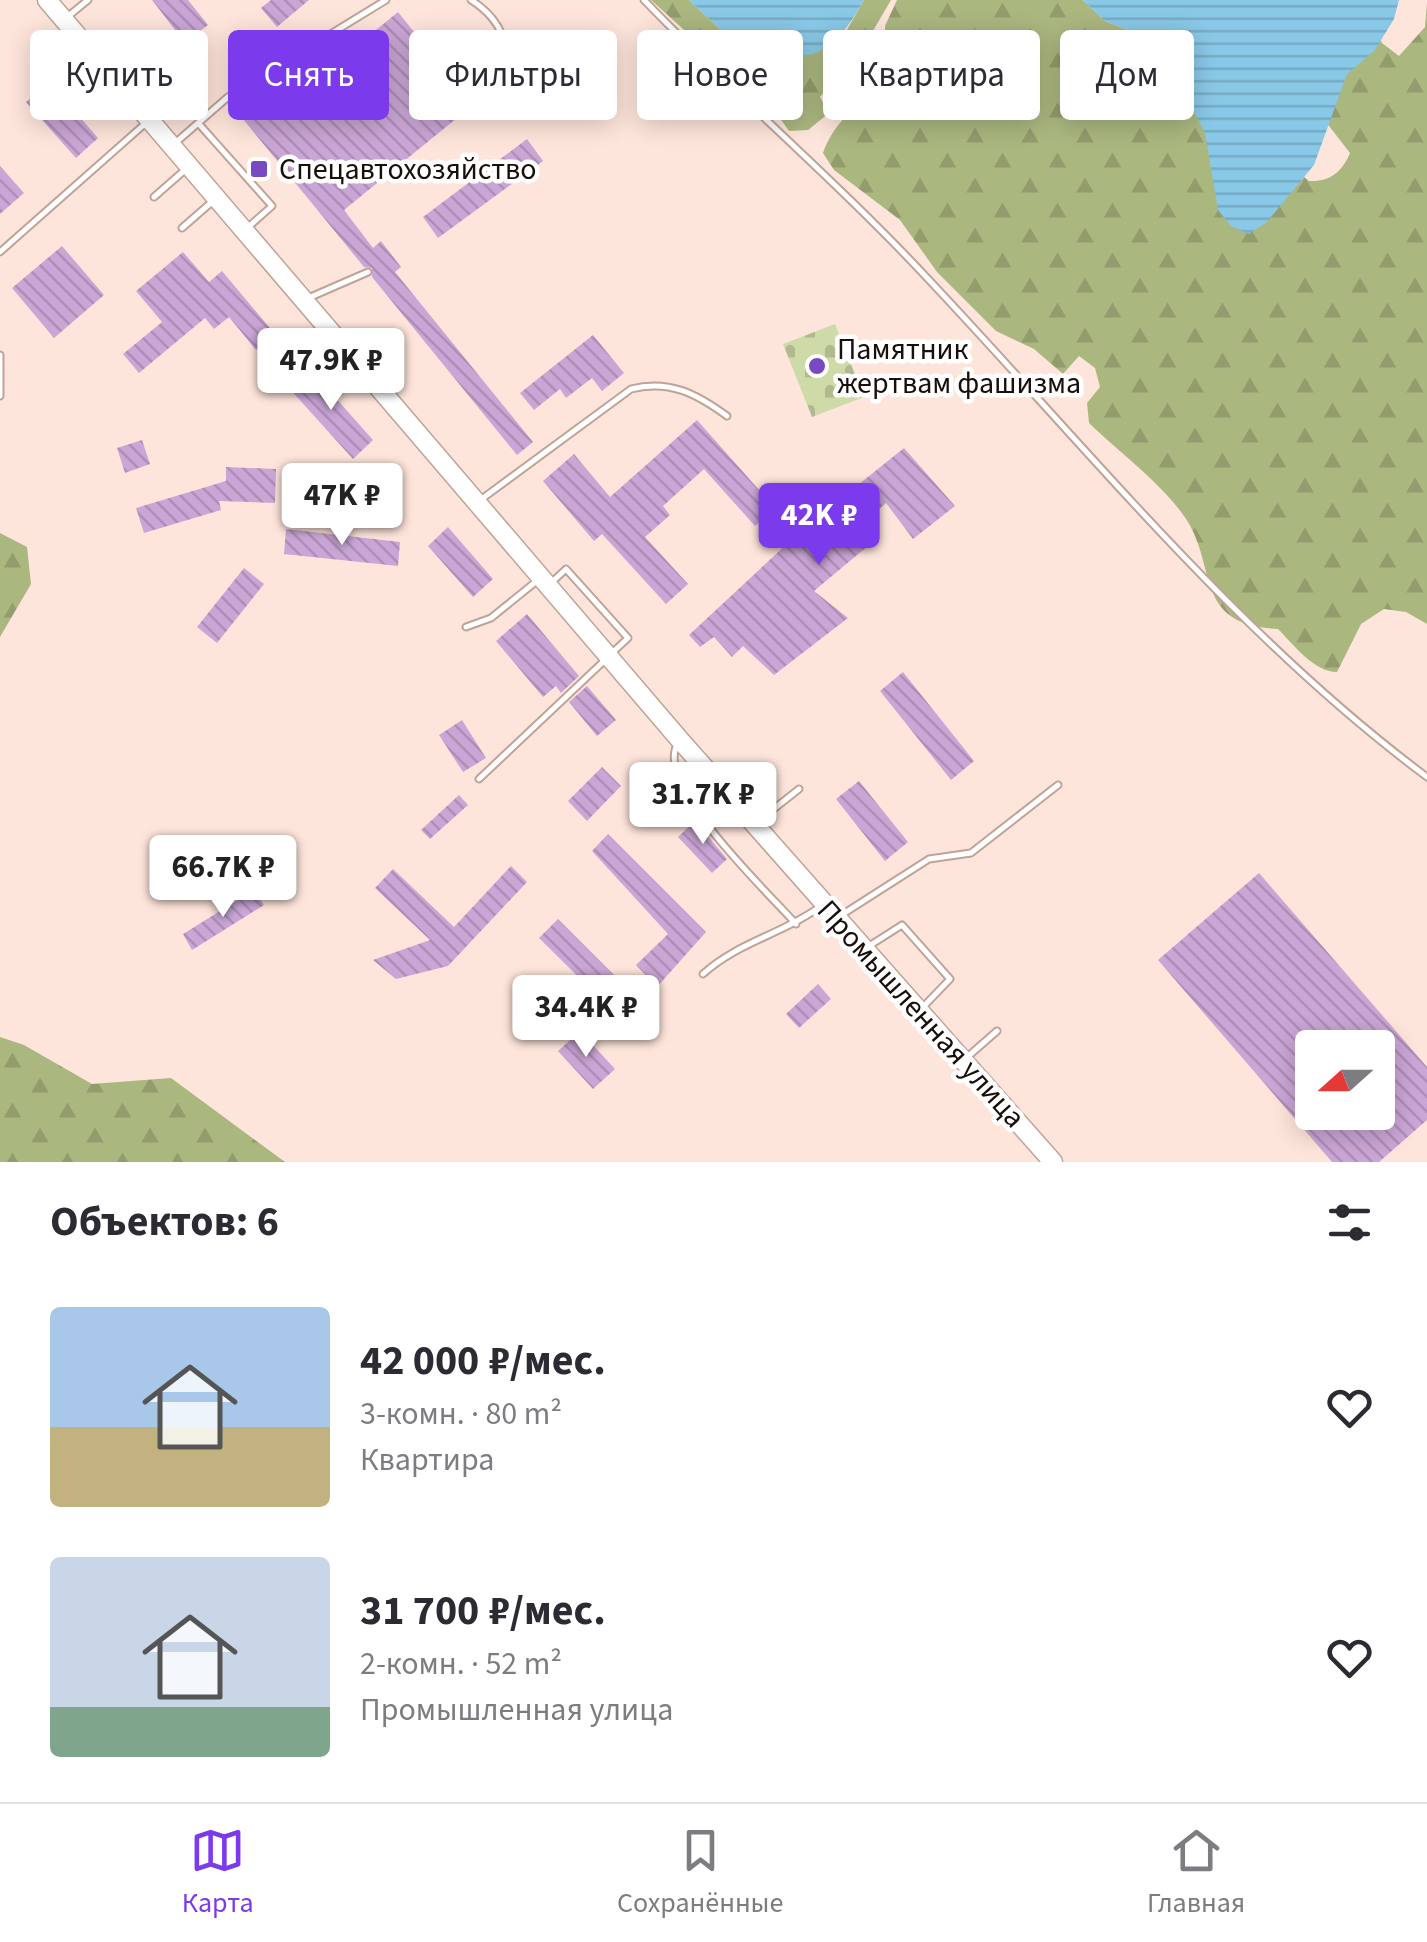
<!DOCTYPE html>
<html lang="ru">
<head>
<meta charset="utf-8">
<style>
	:root { --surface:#fff; --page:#f2f2f3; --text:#2b2b33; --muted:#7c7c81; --line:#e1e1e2; --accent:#7c3aed }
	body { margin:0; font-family:"Source Sans 3",sans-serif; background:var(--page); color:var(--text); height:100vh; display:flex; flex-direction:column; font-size:38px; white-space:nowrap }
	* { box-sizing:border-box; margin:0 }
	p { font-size:32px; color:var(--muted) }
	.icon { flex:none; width:55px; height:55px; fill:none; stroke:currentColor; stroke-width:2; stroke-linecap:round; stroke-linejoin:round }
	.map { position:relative; height:1162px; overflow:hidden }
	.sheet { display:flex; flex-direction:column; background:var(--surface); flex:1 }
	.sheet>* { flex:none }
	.hud { position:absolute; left:30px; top:30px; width:1368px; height:90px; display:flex; gap:20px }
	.needle { width:65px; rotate:249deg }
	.tools { position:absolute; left:1295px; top:1030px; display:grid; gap:20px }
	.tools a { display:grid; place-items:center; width:100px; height:100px; border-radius:10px; background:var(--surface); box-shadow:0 5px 25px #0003; font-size:50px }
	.price { position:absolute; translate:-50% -85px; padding:0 22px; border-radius:10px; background:#fff; color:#222; font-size:32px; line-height:65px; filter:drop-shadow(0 2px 5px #0008) }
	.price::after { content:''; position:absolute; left:50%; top:60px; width:30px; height:22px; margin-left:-15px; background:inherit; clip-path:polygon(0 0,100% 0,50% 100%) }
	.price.on { background:var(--accent); color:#fff }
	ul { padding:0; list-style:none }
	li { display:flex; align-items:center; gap:30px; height:250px; padding:0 50px }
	li span { display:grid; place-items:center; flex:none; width:280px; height:200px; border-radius:10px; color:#555 }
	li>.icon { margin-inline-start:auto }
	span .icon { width:120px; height:120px; fill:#fffc; stroke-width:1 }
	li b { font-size:42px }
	h2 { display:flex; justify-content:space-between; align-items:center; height:120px; padding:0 50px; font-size:42px }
	.pill { padding:0 35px; border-radius:10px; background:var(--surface); box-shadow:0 5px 25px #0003; font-size:35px; line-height:90px }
	.pill.on { background:var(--accent); color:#fff }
	.tabs { display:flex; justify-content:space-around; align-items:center; height:140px; border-top:2px solid var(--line); background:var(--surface); font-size:28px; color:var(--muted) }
	.tabs a { display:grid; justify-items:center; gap:5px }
	.tabs .on { color:var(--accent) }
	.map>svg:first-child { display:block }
</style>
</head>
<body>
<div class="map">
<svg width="1427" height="1162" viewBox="0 0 1427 1162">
	<defs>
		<pattern id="forest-firs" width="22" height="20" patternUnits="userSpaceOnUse" patternTransform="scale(2.5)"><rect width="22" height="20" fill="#aab77f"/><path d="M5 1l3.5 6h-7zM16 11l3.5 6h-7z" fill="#929c6c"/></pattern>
		<pattern id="cemetery-stones" width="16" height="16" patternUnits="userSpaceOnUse" patternTransform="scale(2.5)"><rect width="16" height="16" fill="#cedaa7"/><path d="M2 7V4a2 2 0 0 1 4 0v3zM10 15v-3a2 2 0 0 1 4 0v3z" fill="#b0ba8e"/></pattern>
		<pattern id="water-rules" width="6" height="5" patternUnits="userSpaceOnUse" patternTransform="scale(2.5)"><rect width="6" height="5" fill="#89c8e6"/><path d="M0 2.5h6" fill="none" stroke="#76abc4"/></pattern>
		<pattern id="building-back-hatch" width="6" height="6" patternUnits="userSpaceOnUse" patternTransform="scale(2.5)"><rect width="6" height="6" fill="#caa6d6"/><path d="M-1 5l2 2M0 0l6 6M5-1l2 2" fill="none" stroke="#ad8eb6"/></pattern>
	</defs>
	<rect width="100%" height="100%" fill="#fee5db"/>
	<!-- forest -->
	<path fill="url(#forest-firs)" d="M 651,0 L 689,0 L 749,56 L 841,40 L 864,0 L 891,0 L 863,48 L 820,97 L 829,113 L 808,130 L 789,131 L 777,114 Z
		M 897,0 L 1083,0 L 1105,21 L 1158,42 C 1160,69 1172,81 1198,88 L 1309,181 C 1330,182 1342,172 1350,153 L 1305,95 L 1360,0 L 1382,43 L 1399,56 L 1425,27 L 1427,3 L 1427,624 L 1406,612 L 1384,609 L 1361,624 L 1337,672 C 1314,672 1294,645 1278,629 C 1191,625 1219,565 1184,516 C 1160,482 1119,452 1089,423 L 1087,403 L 1100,387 L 1095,368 L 1079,356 L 1063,374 L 1034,349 L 996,331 L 937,272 L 900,220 L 834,170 L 823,153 C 833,123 862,99 886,79 L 885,26 Z
		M 0,533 L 27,547 L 31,584 L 0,637 Z
		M 0,1037 L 24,1045 L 92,1084 L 171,1078 L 285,1162 L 0,1162 Z"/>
	<!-- cemetery -->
	<path fill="url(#cemetery-stones)" d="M 835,324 L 864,397 L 812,417 L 783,344 Z"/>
	<!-- water -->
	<path fill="url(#water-rules)" d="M 689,0 L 864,0 C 829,61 816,58 749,56 Z
		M 1083,0 L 1399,0 L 1394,19 L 1375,50 L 1347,74 L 1314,165 L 1267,222 L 1249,234 L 1231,226 L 1218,210 L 1205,133 L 1158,42 L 1105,21 Z"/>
	<!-- building -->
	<path fill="url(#building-back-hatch)" fill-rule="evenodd" d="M 152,0 L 188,0 L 208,25 L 185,43 Z
		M 271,0 L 309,0 L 277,27 L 261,8 Z
		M 398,12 L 473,105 L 344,210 L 373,248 L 381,241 L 401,267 L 395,272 L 533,442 L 517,455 L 372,277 L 372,268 L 364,267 L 243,119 L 259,106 L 268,118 Z
		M 474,35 L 490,55 L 475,67 L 459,47 Z
		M 49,82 L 98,138 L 76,158 L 26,102 Z
		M 527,139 L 543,161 L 438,238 L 423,217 Z
		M 0,166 L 24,193 L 0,214 Z
		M 62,246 L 104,295 L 54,338 L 12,288 Z
		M 183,252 L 209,282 L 222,271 L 275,334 L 256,350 L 229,317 L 214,329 L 205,318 L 139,373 L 123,354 L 162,322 L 136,291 Z
		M 593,335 L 624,373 L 602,391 L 592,378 L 566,398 L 560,389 L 534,410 L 520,393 Z
		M 309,368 L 373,440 L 353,459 L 288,387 Z
		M 697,420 L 775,508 L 755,526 L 704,469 L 663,506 L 670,515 L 645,537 L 688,584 L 666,604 L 602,534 L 594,541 L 543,481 L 574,454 L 610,497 Z
		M 142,440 L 150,464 L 125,473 L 117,448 Z
		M 904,448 L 955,506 L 913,539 L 886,503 L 863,524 L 875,540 L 814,591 L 848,618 L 774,675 L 743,646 L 732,657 L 714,637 L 700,647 L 689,635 L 803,529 Z
		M 226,467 L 276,469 L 275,503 L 219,501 L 221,510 L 144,533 L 136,508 L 226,481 Z
		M 448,527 L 493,579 L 473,597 L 428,546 Z
		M 286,529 L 400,542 L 398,566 L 284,554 Z
		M 244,568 L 264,584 L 217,643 L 197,627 Z
		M 527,614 L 579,676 L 561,693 L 556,686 L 543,697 L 496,641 Z
		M 903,672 L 974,761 L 951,780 L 880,691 Z
		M 587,686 L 616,720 L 597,736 L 569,702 Z
		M 462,720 L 486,758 L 463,772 L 439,735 Z
		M 602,767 L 621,786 L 587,821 L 568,801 Z
		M 859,781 L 908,842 L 885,861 L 836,799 Z
		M 459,795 L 468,805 L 430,839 L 421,830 Z
		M 695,821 L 727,859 L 712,873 L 678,837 Z
		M 608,834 L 706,932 L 657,987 L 636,965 L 668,934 L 592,851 Z
		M 511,866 L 527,882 L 448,966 L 396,979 L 373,960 L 430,940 L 375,888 L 393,869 L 454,927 Z
		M 1259,873 L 1427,1067 L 1427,1120 L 1379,1162 L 1332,1162 L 1158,960 ZM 1312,1048 L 1378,1048 L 1378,1112 L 1312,1112 Z
		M 254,890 L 264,905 L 192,950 L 183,934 Z
		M 558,919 L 640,1001 L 622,1020 L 539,938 Z
		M 818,984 L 831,999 L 799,1028 L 786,1014 Z
		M 580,1031 L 615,1069 L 593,1089 L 558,1051 Z"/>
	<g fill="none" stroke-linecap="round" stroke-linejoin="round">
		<!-- lane casing -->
		<g stroke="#c0a397" stroke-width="9">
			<path id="lane" d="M 471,0 C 504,21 509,46 508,83
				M 644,0 C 736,96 839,183 930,281 C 1090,451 1239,637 1427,777
				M 66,18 L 88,0
				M 131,95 L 188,56
				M 199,124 L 272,206 L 246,229
				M 174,144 L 228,97 L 386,0
				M 154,197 L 186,169
				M 182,228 L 213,201
				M 0,252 L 147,122
				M 306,299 L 368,272
				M 292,353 L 323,327
				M 0,355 L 0,396
				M 479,501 L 631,389 C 669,379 697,394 727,416
				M 552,582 L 566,569 L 628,638 L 612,653
				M 466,627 L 491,618 L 538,580
				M 678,743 C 652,784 768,892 796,924
				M 479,779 L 604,661
				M 756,823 L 799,789
				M 843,914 L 929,859 L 971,853 L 1058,785
				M 869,946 L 902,925 L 950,979 L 924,1006
				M 703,974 C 738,942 783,934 821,906
				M 965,1059 L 997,1031"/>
		</g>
		<!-- primary casing -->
		<g stroke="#c0a397" stroke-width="21">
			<path id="primary" d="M 47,0 L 680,740 L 1053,1162"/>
		</g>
		<!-- lane -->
		<use href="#lane" stroke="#fff" stroke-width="5"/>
		<!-- primary -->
		<use href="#primary" stroke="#fff" stroke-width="18"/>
	</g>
	<!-- markers -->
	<g fill="#774ac3" stroke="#fff" stroke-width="4">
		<rect x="249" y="159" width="20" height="20" rx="5"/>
		<circle cx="817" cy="366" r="10"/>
	</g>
	<g text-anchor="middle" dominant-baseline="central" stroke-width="9" stroke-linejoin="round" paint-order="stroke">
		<!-- poi labels -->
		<g font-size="30" fill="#180e0a" stroke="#fff" text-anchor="start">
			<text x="279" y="169">Спецавтохозяйство</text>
			<text x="837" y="349">Памятник<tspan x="837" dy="34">жертвам фашизма</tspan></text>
		</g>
		<!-- street labels -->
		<g font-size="30" fill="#180e0a" stroke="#fff">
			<text transform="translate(921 1014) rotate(48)">Промышленная улица</text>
		</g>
	</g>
</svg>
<div class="tools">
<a><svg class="needle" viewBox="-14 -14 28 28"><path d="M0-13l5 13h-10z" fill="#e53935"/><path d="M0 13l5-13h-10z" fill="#7c7c81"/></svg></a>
</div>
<b class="price" style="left:331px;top:413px">47.9K ₽</b>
<b class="price" style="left:342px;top:548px">47K ₽</b>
<b class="price on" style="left:819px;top:568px">42K ₽</b>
<b class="price" style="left:703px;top:847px">31.7K ₽</b>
<b class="price" style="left:223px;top:920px">66.7K ₽</b>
<b class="price" style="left:586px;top:1060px">34.4K ₽</b>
<div class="hud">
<a class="pill">Купить</a>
<a class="pill on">Снять</a>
<a class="pill">Фильтры</a>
<a class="pill">Новое</a>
<a class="pill">Квартира</a>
<a class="pill">Дом</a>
</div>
</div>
<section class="sheet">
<h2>Объектов: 6<svg class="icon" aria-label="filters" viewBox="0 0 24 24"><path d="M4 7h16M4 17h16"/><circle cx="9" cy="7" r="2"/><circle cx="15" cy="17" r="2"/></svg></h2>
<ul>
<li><span style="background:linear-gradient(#a9c7e8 60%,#c2b280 0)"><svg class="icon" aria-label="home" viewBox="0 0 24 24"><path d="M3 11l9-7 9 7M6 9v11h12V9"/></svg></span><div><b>42 000 ₽/мес.</b><p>3-комн. · 80 m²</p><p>Квартира</p></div><svg class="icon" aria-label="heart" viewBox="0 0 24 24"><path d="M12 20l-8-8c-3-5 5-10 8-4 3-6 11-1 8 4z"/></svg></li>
<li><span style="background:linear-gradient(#c9d6e8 75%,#7fa58c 0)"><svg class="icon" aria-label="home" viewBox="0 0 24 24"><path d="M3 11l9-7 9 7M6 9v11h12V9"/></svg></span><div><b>31 700 ₽/мес.</b><p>2-комн. · 52 m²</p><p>Промышленная улица</p></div><svg class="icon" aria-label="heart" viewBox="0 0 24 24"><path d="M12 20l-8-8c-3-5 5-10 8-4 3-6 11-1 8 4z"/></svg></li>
</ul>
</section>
<nav class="tabs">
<a class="on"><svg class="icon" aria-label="map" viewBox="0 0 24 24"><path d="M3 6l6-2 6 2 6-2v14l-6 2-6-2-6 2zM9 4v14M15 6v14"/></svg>Карта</a>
<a><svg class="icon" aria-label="saved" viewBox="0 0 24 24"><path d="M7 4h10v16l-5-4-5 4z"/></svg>Сохранённые</a>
<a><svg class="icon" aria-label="home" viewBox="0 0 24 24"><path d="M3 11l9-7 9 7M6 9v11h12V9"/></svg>Главная</a>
</nav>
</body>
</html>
